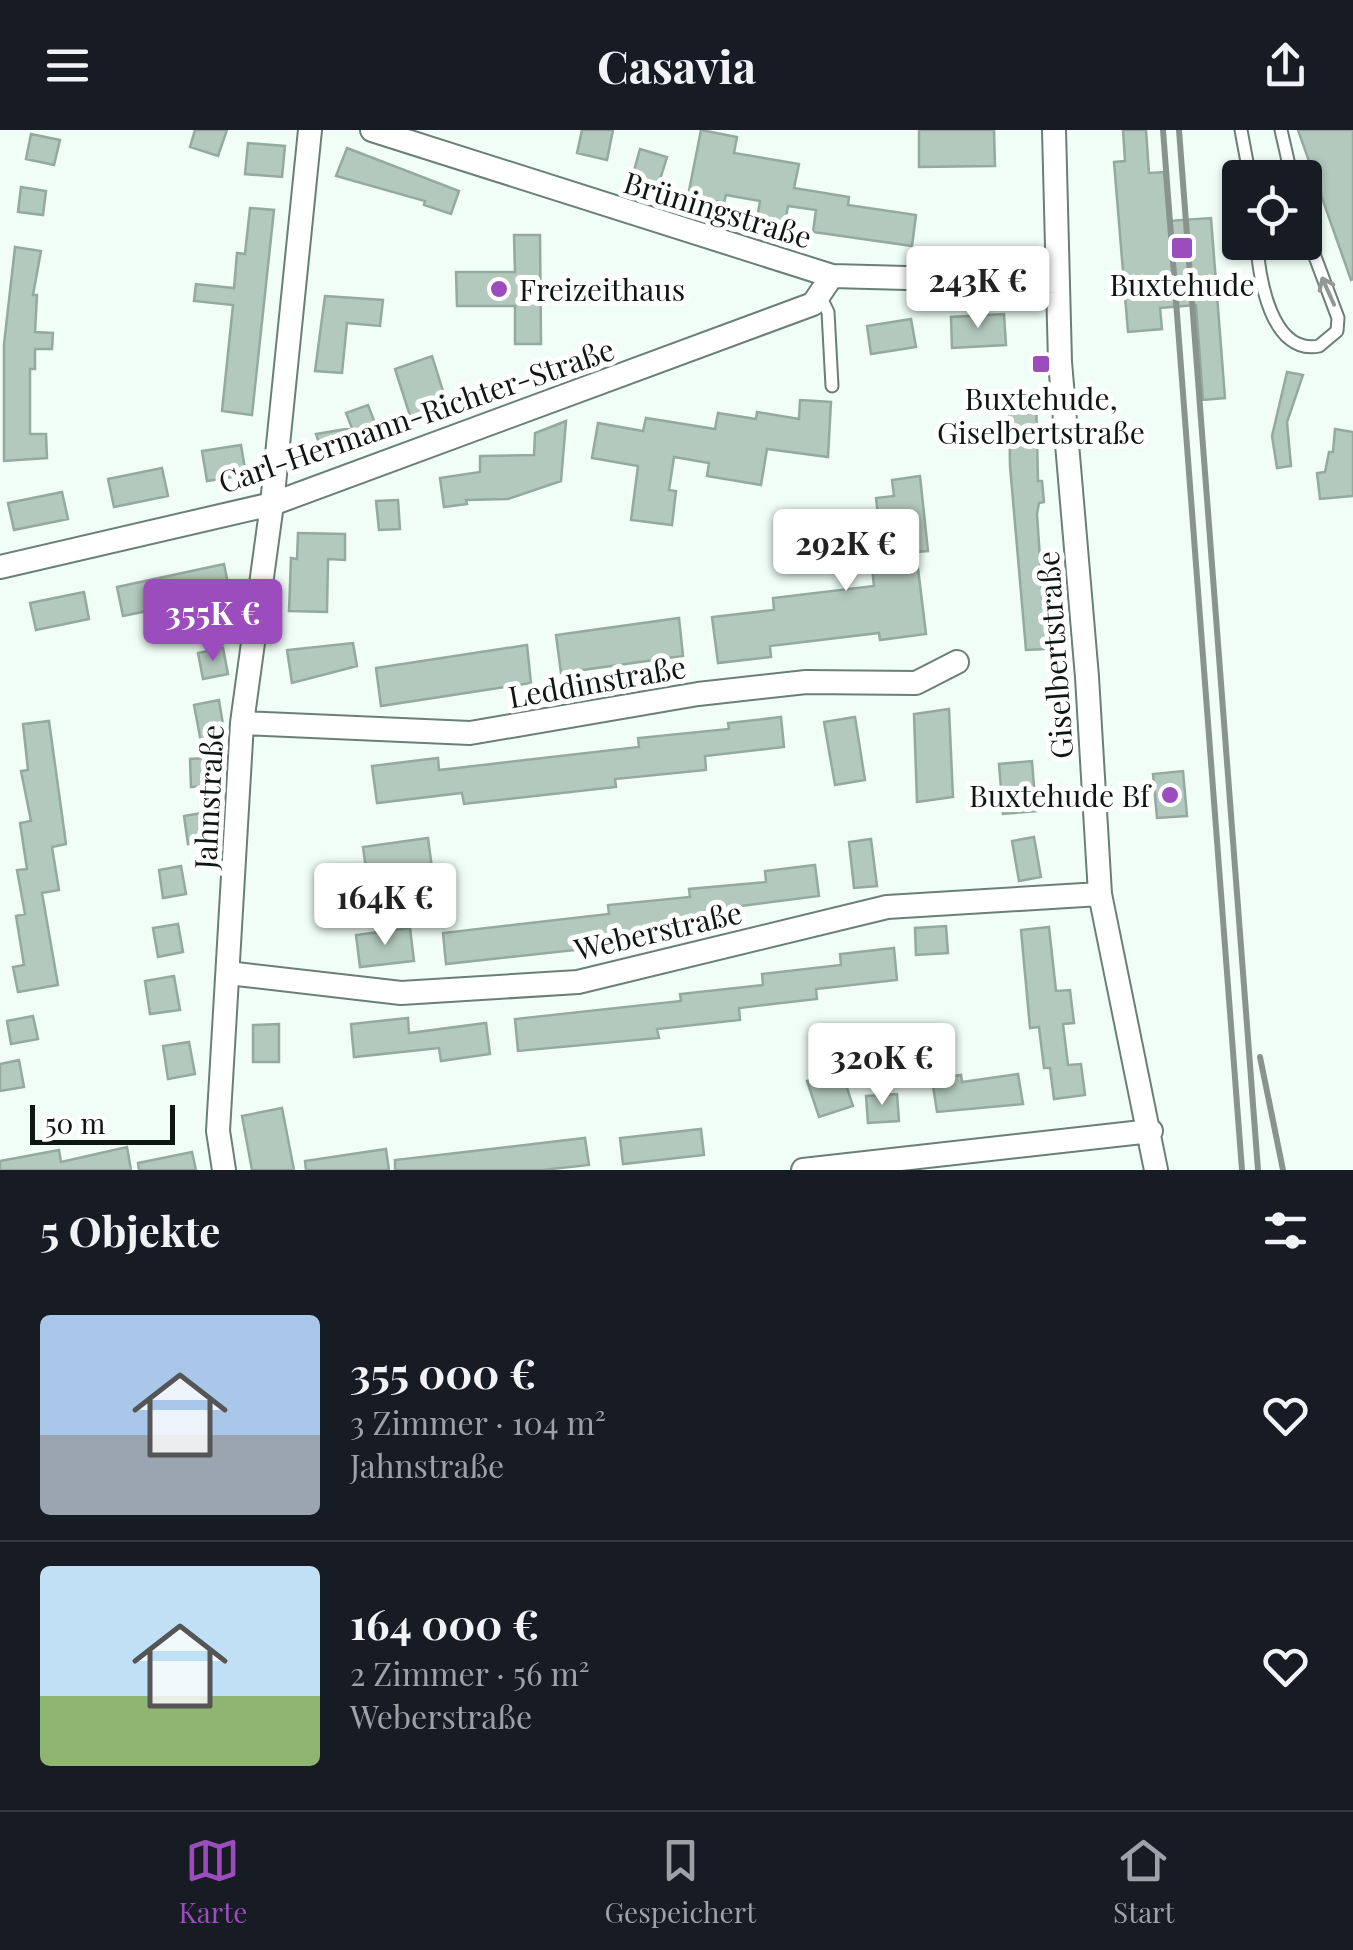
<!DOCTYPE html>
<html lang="de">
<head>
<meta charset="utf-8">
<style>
	:root { --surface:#171b24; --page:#242831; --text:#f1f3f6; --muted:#9ea1a6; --line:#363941; --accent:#9b4cbd }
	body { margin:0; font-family:"Playfair Display",serif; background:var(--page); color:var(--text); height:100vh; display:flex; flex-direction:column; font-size:38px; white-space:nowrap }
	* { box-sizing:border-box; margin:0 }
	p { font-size:32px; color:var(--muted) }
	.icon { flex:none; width:55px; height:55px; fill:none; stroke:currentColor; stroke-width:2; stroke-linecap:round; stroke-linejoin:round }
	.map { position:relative; height:1040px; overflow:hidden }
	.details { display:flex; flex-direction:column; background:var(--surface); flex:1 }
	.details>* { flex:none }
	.fabs { position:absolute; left:1222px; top:30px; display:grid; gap:20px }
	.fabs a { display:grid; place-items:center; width:100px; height:100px; border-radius:10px; background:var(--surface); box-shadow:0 2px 8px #0004; font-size:50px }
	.scale { position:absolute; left:30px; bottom:25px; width:145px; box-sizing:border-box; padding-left:10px; border:5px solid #0f1713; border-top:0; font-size:28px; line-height:35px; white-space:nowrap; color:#0f1713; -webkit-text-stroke:8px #fff; paint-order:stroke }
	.price { position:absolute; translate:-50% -85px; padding:0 22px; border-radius:10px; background:#fff; color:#222; font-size:32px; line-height:65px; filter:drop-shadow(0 2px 5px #0008) }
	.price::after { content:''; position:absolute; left:50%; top:60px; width:30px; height:22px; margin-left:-15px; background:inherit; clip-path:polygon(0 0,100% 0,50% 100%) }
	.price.on { background:var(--accent); color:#fff }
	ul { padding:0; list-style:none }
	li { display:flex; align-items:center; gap:30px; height:250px; padding:0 40px }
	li+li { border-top:2px solid var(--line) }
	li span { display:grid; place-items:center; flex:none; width:280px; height:200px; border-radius:10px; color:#555 }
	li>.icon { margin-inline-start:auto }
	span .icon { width:120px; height:120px; fill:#fffc; stroke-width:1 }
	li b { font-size:42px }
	h2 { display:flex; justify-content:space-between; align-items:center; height:120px; padding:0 40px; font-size:42px }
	header { display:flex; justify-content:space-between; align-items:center; height:130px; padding:0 40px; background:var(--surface); font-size:45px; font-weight:700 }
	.tabs { display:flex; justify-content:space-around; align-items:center; height:140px; border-top:2px solid var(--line); background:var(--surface); font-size:28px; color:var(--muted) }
	.tabs a { display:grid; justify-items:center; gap:5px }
	.tabs .on { color:var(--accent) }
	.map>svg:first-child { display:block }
</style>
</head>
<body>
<header><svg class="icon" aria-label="menu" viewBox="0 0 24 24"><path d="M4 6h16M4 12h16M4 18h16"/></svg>Casavia<svg class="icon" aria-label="share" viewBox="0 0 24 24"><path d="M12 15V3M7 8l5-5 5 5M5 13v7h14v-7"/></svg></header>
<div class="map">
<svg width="1353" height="1040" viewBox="0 0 1353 1040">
	<rect width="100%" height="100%" fill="#f0fef7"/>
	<!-- building -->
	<path fill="#b3c9be" stroke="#94aa9f" stroke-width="2.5" d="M 195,0 L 227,0 L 218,26 L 190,17 Z
		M 582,0 L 613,0 L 607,30 L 577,23 Z
		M 701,0 L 737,7 L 734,23 L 799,34 L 794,58 L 849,67 L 848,75 L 916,85 L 912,116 L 813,102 L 816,80 L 788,76 L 785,94 L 757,89 L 760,71 L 726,65 L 724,73 L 688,66 Z
		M 919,0 L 994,0 L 995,36 L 919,37 Z
		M 1123,0 L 1146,0 L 1149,43 L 1164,42 L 1168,91 L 1211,88 L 1225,268 L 1203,270 L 1196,175 L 1160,178 L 1162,199 L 1128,202 L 1114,32 L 1125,31 Z
		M 1298,0 L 1353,0 L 1353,149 L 1351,150 Z
		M 31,4 L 60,10 L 54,35 L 26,29 Z
		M 248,13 L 285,16 L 282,47 L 245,44 Z
		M 347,18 L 459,61 L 451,84 L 424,75 L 425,71 L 336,46 Z
		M 640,19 L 667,27 L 658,56 L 632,48 Z
		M 21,57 L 46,61 L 43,85 L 18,82 Z
		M 250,78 L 274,80 L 252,285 L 222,281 L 233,175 L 194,171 L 196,154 L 234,158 L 237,123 L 245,124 Z
		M 514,105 L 540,105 L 541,214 L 515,214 L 515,176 L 457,176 L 456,142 L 515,142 Z
		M 15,117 L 41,121 L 33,165 L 37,165 L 35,202 L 53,203 L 52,219 L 35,219 L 35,239 L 30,239 L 30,304 L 46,304 L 47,328 L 4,331 L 4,214 Z
		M 325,166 L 383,170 L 380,196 L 347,193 L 342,243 L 315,241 Z
		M 1004,184 L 1006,215 L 952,218 L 951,187 Z
		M 911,189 L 916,217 L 871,224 L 867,196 Z
		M 432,226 L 448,277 L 411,289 L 395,239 Z
		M 1287,242 L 1303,245 L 1287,292 L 1291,336 L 1277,338 L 1272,306 Z
		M 1036,267 L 1038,351 L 1042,351 L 1044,372 L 1039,373 L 1037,384 L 1046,519 L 1026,520 L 1010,336 L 1009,269 Z
		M 800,270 L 831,272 L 828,327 L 767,319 L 761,355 L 707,346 L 709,333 L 674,327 L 669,360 L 676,361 L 672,395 L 631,390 L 638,336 L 592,328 L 598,293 L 643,301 L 646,288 L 715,299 L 718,283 L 756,289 L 757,282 L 799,289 Z
		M 368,275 L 378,301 L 322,322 L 316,304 L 352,298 L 346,283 Z
		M 566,291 L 561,351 L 508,369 L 466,370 L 467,374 L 444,377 L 440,348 L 480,342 L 480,326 L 534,325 L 535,303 Z
		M 1335,299 L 1353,302 L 1353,366 L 1320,369 L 1317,343 L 1325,342 L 1329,322 L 1333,322 Z
		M 241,315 L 246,345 L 207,351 L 202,321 Z
		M 162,338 L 168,366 L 114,377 L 108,349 Z
		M 920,346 L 928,421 L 916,422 L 926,504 L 880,510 L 879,503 L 770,516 L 771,527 L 718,533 L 712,487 L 774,480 L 773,468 L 874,456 L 872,437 L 884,436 L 876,368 L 894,366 L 892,350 Z
		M 62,362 L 68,389 L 14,400 L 8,373 Z
		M 398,370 L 400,399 L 379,400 L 376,371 Z
		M 298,403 L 345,404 L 345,430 L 328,429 L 327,482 L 289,481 L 291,428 L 297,429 Z
		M 224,434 L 230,464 L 123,486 L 117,457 Z
		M 84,462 L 89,489 L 36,500 L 30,473 Z
		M 679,488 L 683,526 L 561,543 L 556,505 Z
		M 353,513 L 357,536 L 292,553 L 287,520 Z
		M 527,515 L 531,553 L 381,576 L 376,538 Z
		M 223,518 L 228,544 L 203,549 L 198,523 Z
		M 219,570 L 224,601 L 216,603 L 218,656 L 191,657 L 190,629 L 204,628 L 194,575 Z
		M 949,579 L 953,667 L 917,672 L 914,584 Z
		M 781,587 L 784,617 L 705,626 L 706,640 L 615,649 L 616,657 L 464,674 L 462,663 L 377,673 L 372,636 L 438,628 L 439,640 L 639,617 L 638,608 L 729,599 L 728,593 Z
		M 855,587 L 865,650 L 835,655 L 824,592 Z
		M 49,591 L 66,714 L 52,717 L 59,760 L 42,763 L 58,855 L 18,862 L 13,837 L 24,835 L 16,786 L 25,784 L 17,740 L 27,739 L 20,693 L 31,691 L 21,641 L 28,640 L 23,594 Z
		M 1032,631 L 1036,681 L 1003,684 L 999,634 Z
		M 1183,641 L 1187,686 L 1157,688 L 1153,644 Z
		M 208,682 L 213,710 L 188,714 L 184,686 Z
		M 1034,707 L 1041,747 L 1019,751 L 1012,711 Z
		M 428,708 L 433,746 L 368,754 L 363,717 Z
		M 871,709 L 877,756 L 854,758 L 849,712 Z
		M 815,735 L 819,766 L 741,776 L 742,785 L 667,792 L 668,800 L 584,809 L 585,819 L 446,834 L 443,803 L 609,784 L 608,775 L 690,767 L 689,759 L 766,752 L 765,741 Z
		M 181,736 L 186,764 L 163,768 L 159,740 Z
		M 178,794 L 183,822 L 158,827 L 153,798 Z
		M 946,796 L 948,823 L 916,825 L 915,798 Z
		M 1049,797 L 1056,861 L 1070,860 L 1074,893 L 1063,894 L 1068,935 L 1081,934 L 1085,965 L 1054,969 L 1050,938 L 1044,938 L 1039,897 L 1030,898 L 1021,800 Z
		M 410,798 L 414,831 L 360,837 L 356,805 Z
		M 894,818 L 897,850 L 816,859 L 817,869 L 739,878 L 740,890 L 657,899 L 659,908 L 518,921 L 515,889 L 681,871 L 680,864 L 763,855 L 762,844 L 841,835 L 840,824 Z
		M 174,846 L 180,880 L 150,884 L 145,851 Z
		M 33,886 L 38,909 L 11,914 L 7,891 Z
		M 408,888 L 409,903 L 486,893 L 490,924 L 441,931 L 439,918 L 354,927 L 351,894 Z
		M 279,894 L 279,932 L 253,932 L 253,895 Z
		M 189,912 L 195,944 L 168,949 L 163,916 Z
		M 19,930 L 24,957 L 0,961 L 0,934 Z
		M 841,940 L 853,976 L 819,987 L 807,951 Z
		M 1018,944 L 1023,974 L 937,982 L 932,949 L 961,945 L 962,952 Z
		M 897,964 L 899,991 L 868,993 L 866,966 Z
		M 282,978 L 294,1040 L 252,1040 L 242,986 Z
		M 701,999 L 704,1025 L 623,1034 L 620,1008 Z
		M 585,1008 L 589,1035 L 542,1040 L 395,1040 L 395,1030 Z
		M 127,1017 L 131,1040 L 0,1040 L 0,1031 L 59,1020 L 61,1032 Z
		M 386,1019 L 389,1040 L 306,1040 L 305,1031 Z
		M 192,1022 L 196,1040 L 139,1040 L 138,1033 Z"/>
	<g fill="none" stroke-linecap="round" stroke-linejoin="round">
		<!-- service casing -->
		<g stroke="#6a7f75" stroke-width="15">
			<path id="service" d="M 1241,0 L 1250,48
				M 1281,0 L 1292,48
				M 1257,112 C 1258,145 1271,226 1319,216 L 1337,201 L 1338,188 L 1305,100
				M 819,164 L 828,182 L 832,256"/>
		</g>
		<!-- minor casing -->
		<g stroke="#6a7f75" stroke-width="26">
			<path id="minor" d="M 372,0 L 832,146 L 1057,152
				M 1054,0 L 1060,232 L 1087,547 L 1100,764 L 1156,1040
				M 0,437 L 272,374 L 813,174 L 832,146
				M 242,593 L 470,603 L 698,564 L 806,552 L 916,553 L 957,532
				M 228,843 L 401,863 L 578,852 L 887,777 L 1100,764
				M 224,1040 L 218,1001 L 242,593 L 272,374 L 310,0
				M 803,1040 L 1151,1001"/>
		</g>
		<!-- service -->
		<use href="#service" stroke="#fff" stroke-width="11"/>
		<!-- minor -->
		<use href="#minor" stroke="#fff" stroke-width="22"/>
		<!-- rail -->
		<path stroke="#89948f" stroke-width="6" d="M 1163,0 L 1242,1040
			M 1179,0 L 1258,1040
			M 1260,927 L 1283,1040"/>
	</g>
	<!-- one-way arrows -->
	<defs><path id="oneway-shaft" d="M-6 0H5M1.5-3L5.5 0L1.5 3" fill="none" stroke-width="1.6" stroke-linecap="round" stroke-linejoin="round" transform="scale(2.5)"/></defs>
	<use stroke="#939795" href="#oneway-shaft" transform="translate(1328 161) rotate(-114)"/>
	<!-- markers -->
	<g fill="#9b4cbd" stroke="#fff" stroke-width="4">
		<rect x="1170" y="106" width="24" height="24" rx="5"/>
		<circle cx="499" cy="159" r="10"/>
		<rect x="1031" y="224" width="20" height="20" rx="5"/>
		<circle cx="1170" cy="665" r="10"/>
	</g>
	<g text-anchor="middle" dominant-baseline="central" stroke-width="10" stroke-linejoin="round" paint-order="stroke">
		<!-- street labels -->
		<g font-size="30" fill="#0f1713" stroke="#fff">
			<text transform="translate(718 79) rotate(17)">Brüningstraße</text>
			<text transform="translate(416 285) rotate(-19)">Carl-Hermann-Richter-Straße</text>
			<text transform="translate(1054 525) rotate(-94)">Giselbertstraße</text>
			<text transform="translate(597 551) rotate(-10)">Leddinstraße</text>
			<text transform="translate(208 667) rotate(-87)">Jahnstraße</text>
			<text transform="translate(658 800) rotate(-13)">Weberstraße</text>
		</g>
		<!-- poi labels -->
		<g font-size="30" fill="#0f1713" stroke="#fff">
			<text x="1182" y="154">Buxtehude</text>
			<text x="519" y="159" text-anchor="start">Freizeithaus</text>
			<text x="1041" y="268">Buxtehude,<tspan x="1041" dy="34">Giselbertstraße</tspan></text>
			<text x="1150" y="665" text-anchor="end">Buxtehude Bf</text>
		</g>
	</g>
</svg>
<div class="fabs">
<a><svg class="icon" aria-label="locate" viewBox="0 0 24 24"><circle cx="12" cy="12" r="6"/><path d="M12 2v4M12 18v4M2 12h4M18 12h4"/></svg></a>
</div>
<div class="scale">50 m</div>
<b class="price" style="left:978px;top:201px">243K €</b>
<b class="price" style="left:846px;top:464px">292K €</b>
<b class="price on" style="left:213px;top:534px">355K €</b>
<b class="price" style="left:385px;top:818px">164K €</b>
<b class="price" style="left:882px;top:978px">320K €</b>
</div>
<section class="details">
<h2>5 Objekte<svg class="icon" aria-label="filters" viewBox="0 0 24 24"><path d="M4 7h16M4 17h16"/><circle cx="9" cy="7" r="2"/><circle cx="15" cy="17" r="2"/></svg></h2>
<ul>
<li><span style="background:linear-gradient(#a9c7e8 60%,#9aa5b1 0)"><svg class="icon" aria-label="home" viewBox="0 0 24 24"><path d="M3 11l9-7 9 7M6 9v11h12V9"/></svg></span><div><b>355 000 €</b><p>3 Zimmer · 104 m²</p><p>Jahnstraße</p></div><svg class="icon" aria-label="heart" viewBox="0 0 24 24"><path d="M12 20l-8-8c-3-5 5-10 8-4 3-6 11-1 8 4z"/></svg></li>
<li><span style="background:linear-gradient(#bfe0f5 65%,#8fb573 0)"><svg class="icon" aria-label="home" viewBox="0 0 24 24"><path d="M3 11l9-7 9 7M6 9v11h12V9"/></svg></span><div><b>164 000 €</b><p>2 Zimmer · 56 m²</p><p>Weberstraße</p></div><svg class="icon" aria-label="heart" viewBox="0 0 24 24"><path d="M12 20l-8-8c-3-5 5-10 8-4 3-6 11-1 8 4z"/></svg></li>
</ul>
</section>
<nav class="tabs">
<a class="on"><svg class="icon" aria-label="map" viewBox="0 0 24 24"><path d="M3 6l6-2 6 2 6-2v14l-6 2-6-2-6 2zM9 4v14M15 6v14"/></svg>Karte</a>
<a><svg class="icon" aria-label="saved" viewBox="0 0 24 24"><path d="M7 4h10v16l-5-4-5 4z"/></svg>Gespeichert</a>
<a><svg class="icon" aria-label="home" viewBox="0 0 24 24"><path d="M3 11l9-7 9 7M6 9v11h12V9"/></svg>Start</a>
</nav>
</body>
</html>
